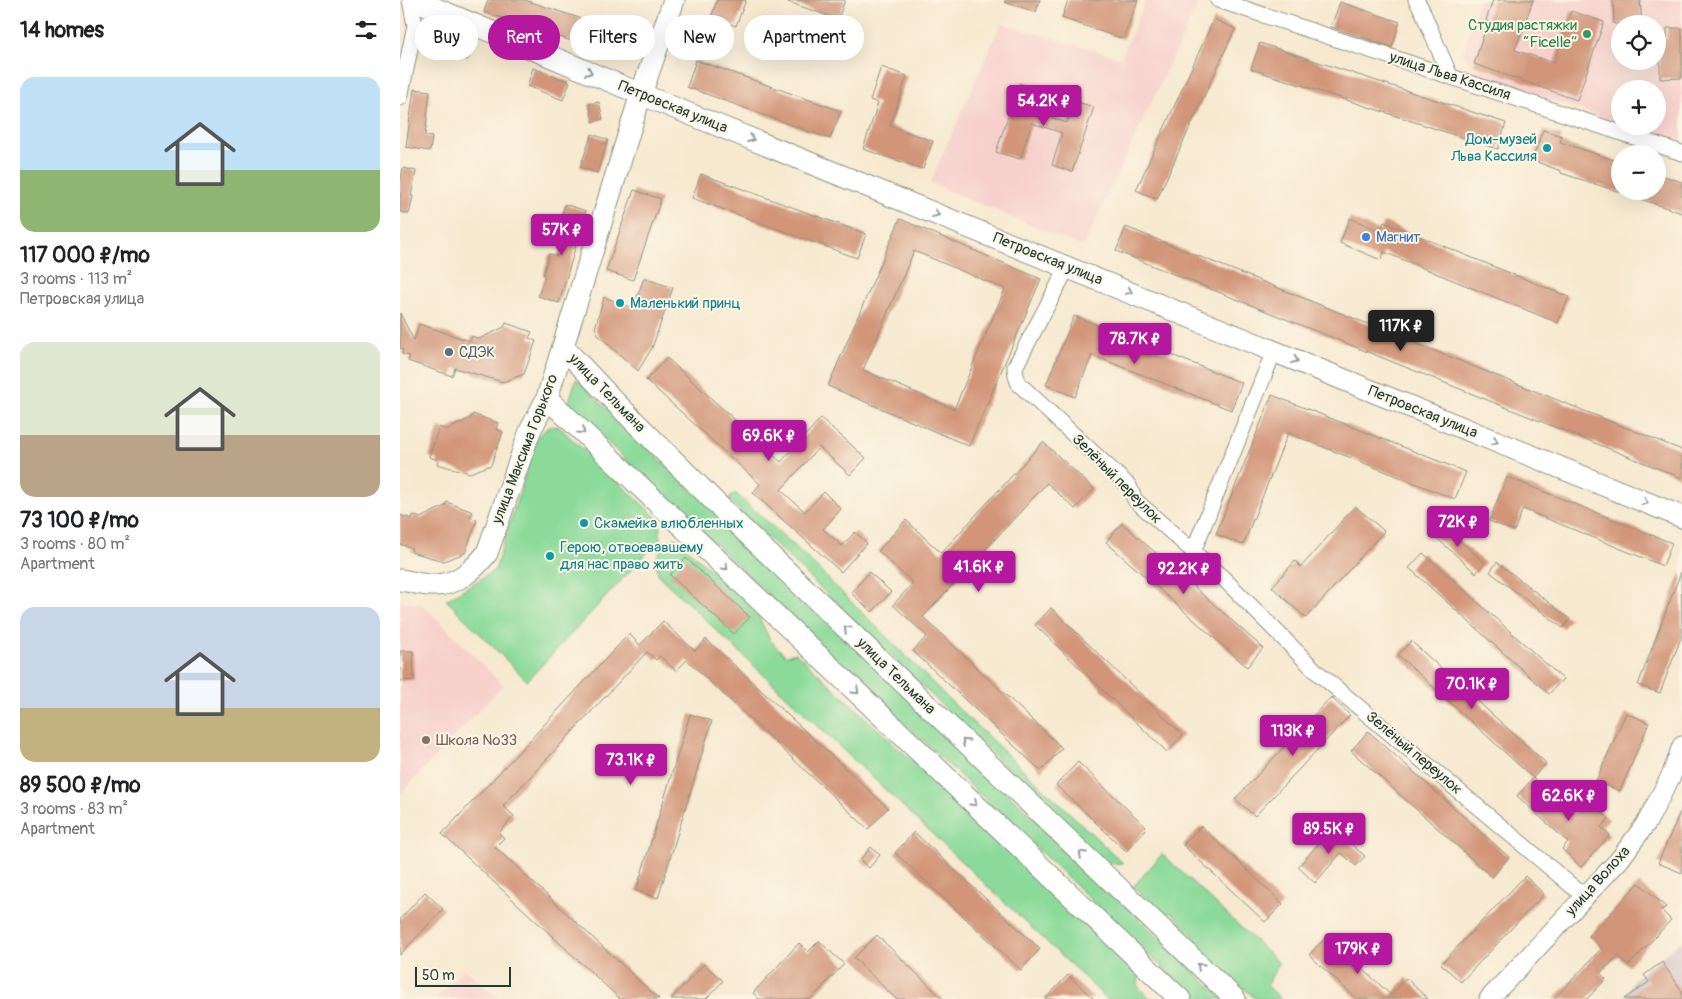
<!DOCTYPE html>
<html lang="en">
<head>
<meta charset="utf-8">
<style>
	:root { --surface:#fff; --page:#f6f6f6; --text:#202124; --muted:#757577; --accent:#b5179e }
	body { margin:0; font-family:Pangolin,sans-serif; background:var(--page); color:var(--text); height:100vh; display:flex; flex-direction:column; font-size:19px; white-space:nowrap }
	* { box-sizing:border-box; margin:0 }
	p { font-size:16px; color:var(--muted) }
	.icon { flex:none; width:28px; height:28px; fill:none; stroke:currentColor; stroke-width:2; stroke-linecap:round; stroke-linejoin:round }
	.map { position:relative; flex:1; overflow:hidden }
	.side { display:flex; flex-direction:column; background:var(--surface); width:400px }
	.side>* { flex:none }
	.guide { position:absolute; left:15px; top:15px; width:475px; height:45px; display:flex; gap:10px }
	.buttons { position:absolute; left:1211px; top:15px; display:grid; gap:10px }
	.buttons a { display:grid; place-items:center; width:55px; height:55px; border-radius:50%; background:var(--surface); box-shadow:0 5px 20px #0002; font-size:25px }
	.scale { position:absolute; left:15px; bottom:12px; width:96px; box-sizing:border-box; padding-left:5px; border:2px solid #1f3d34; border-top:0; font-size:14px; line-height:18px; white-space:nowrap; color:#1f3d34; -webkit-text-stroke:4px #fcf5e5; paint-order:stroke }
	.price { position:absolute; translate:-50% -42px; padding:0 11px; border-radius:5px; background:var(--accent); color:#fff; font-size:16px; line-height:32px; filter:drop-shadow(0 1px 2px #0008) }
	.price::after { content:''; position:absolute; left:50%; top:30px; width:15px; height:11px; margin-left:-8px; background:inherit; clip-path:polygon(0 0,100% 0,50% 100%) }
	.price.selected { background:#222; color:#fff }
	ul { padding:0; list-style:none }
	li { display:grid; align-content:center; gap:10px; height:265px; padding:0 20px }
	li span { display:grid; place-items:center; height:155px; border-radius:15px; color:#555 }
	li>.icon { margin-inline-start:auto }
	span .icon { width:90px; height:90px; fill:#fffc; stroke-width:1 }
	li b { font-size:21px }
	h2 { display:flex; justify-content:space-between; align-items:center; height:60px; padding:0 20px; font-size:21px }
	.tag { padding:0 18px; border-radius:22px; background:var(--surface); box-shadow:0 5px 20px #0002; font-size:18px; line-height:45px }
	.tag.selected { background:var(--accent); color:#fff }
	main { display:flex; flex:1; min-height:0 }
	.map>svg:first-child { display:block }
</style>
</head>
<body>
<main>
<section class="side">
<h2>14 homes<svg class="icon" aria-label="filters" viewBox="0 0 24 24"><path d="M4 7h16M4 17h16"/><circle cx="9" cy="7" r="2"/><circle cx="15" cy="17" r="2"/></svg></h2>
<ul>
<li><span style="background:linear-gradient(#bfe0f5 60%,#8fb573 0)"><svg class="icon" aria-label="home" viewBox="0 0 24 24"><path d="M3 11l9-7 9 7M6 9v11h12V9"/></svg></span><div><b>117 000 ₽/mo</b><p>3 rooms · 113 m²</p><p>Петровская улица</p></div></li>
<li><span style="background:linear-gradient(#dfe7d0 60%,#b9a48a 0)"><svg class="icon" aria-label="home" viewBox="0 0 24 24"><path d="M3 11l9-7 9 7M6 9v11h12V9"/></svg></span><div><b>73 100 ₽/mo</b><p>3 rooms · 80 m²</p><p>Apartment</p></div></li>
<li><span style="background:linear-gradient(#c9d6e8 65%,#c2b280 0)"><svg class="icon" aria-label="home" viewBox="0 0 24 24"><path d="M3 11l9-7 9 7M6 9v11h12V9"/></svg></span><div><b>89 500 ₽/mo</b><p>3 rooms · 83 m²</p><p>Apartment</p></div></li>
</ul>
</section>
<div class="map">
<svg width="1282" height="999" viewBox="0 0 1282 999">
	<rect width="100%" height="100%" fill="#fcf5e5"/>
	<filter id="ink" filterUnits="userSpaceOnUse"><feTurbulence type="fractalNoise" baseFrequency=".02" numOctaves="2"/><feDisplacementMap in="SourceGraphic" scale="10" xChannelSelector="R" yChannelSelector="G"/><feConvolveMatrix kernelMatrix="1 2 1 2 8 2 1 2 1" color-interpolation-filters="sRGB"/></filter>
	<filter id="wash" filterUnits="userSpaceOnUse"><feTurbulence type="fractalNoise" baseFrequency=".0096" numOctaves="4" result="noise"/><feDisplacementMap in="SourceGraphic" scale="20" xChannelSelector="R" yChannelSelector="G"/><feGaussianBlur stdDeviation="1.12" result="paint"/><feColorMatrix in="noise" values="0 0 0 0 0 0 0 0 0 0 0 0 0 0 0 0 0 1.4 0 .05"/><feComposite in="paint" operator="in"/></filter>
	<g filter="url(#wash)">
		<rect width="100%" height="100%" fill="#f7e9d0"/>
		<!-- built -->
		<path fill="#f7d0cc" fill-rule="evenodd" d="M 746,0 L 783,0 L 798,4 L 683,247 L 530,183 L 601,23 L 721,58 Z
			M 1079,0 L 1282,0 L 1282,141 L 1226,126 L 1258,126 L 1258,89 L 1220,89 L 1220,124 L 1077,73 L 1063,52 ZM 1220,24 L 1258,24 L 1258,61 L 1220,61 Z
			M 0,601 L 22,604 L 103,685 L 0,794 Z
			M 64,968 L 99,999 L 36,999 Z"/>
		<!-- industrial -->
		<path fill="#d2bec3" d="M 1282,941 L 1282,999 L 1223,999 L 1234,979 Z"/>
		<!-- green -->
		<path fill="#8bda9a" stroke="#558c67" d="M 176,379 L 823,999 L 796,999 L 168,405 Z
			M 150,426 L 159,427 L 256,517 L 260,527 L 260,539 L 127,681 L 46,600 L 95,570 L 137,437 Z
			M 335,493 L 398,549 L 565,715 L 723,863 L 710,864 L 704,862 L 448,614 L 328,500 Z
			M 275,538 L 355,609 L 370,640 L 386,656 L 396,653 L 649,888 L 739,976 L 738,987 L 751,999 L 707,999 L 259,576 C 252,558 260,547 275,538 Z
			M 762,854 L 879,963 L 867,985 L 881,999 L 856,999 L 800,950 L 795,938 L 772,913 L 762,913 L 733,887 Z"/>
		<g id="blocks">
			<!-- building -->
			<path fill="#d29579" fill-rule="evenodd" d="M 88,0 L 125,0 L 215,30 L 218,22 L 228,27 L 226,34 L 229,34 L 225,46 L 212,41 L 208,53 L 84,12 Z
				M 317,0 L 346,0 L 336,26 L 311,18 Z
				M 389,0 L 445,0 L 438,19 L 388,2 Z
				M 605,0 L 640,0 L 636,12 L 605,2 Z
				M 668,0 L 738,0 L 723,39 L 662,18 Z
				M 1093,0 L 1133,0 L 1115,50 L 1154,63 L 1171,11 L 1204,22 L 1177,100 L 1074,64 L 1088,21 L 1086,20 Z
				M 1213,0 L 1240,0 L 1242,24 L 1214,24 Z
				M 940,2 L 1000,22 L 992,47 L 931,27 Z
				M 814,19 L 835,29 L 757,199 L 736,190 Z
				M 28,23 L 40,27 L 37,37 L 25,33 Z
				M 1267,28 L 1282,28 L 1282,78 L 1260,79 L 1260,40 L 1267,39 Z
				M 62,39 L 74,44 L 68,57 L 56,52 Z
				M 860,43 L 1106,123 L 1098,149 L 851,69 Z
				M 296,60 L 441,111 L 430,139 L 287,87 Z
				M 481,67 L 507,76 L 490,126 L 533,141 L 523,169 L 463,149 L 478,103 L 470,100 Z
				M 133,68 L 170,82 L 163,100 L 127,86 Z
				M 619,83 L 643,91 L 636,112 L 667,123 L 674,101 L 694,107 L 672,172 L 652,165 L 662,133 L 632,123 L 620,159 L 596,152 Z
				M 14,89 L 30,91 L 25,136 L 32,137 L 30,151 L 6,147 Z
				M 199,102 L 203,119 L 193,122 L 189,104 Z
				M 1143,130 L 1162,136 L 1160,142 L 1220,162 L 1220,192 L 1161,173 L 1161,171 L 1132,160 Z
				M 192,134 L 208,140 L 197,173 L 180,167 Z
				M 3,168 L 16,171 L 11,196 L 13,196 L 9,214 L 0,212 L 0,182 Z
				M 301,174 L 466,234 L 457,258 L 292,198 Z
				M 1258,174 L 1282,182 L 1282,213 L 1223,193 L 1223,191 L 1258,191 Z
				M 234,190 L 261,199 L 233,280 L 206,271 Z
				M 165,204 L 186,211 L 159,303 L 138,296 L 145,276 L 143,275 L 149,254 L 158,256 L 168,222 L 160,220 Z
				M 950,218 L 980,231 L 984,222 L 1169,297 L 1158,323 L 984,252 L 981,260 L 940,243 Z
				M 500,219 L 641,279 L 569,446 L 428,386 ZM 514,251 L 605,289 L 554,409 L 463,370 Z
				M 726,227 L 1282,450 L 1282,478 L 716,251 Z
				M 244,278 L 273,288 L 252,348 L 238,371 L 199,336 L 195,328 L 204,297 L 233,308 Z
				M 0,313 L 14,341 L 19,324 L 70,341 L 72,336 L 79,339 L 104,327 L 106,323 L 132,332 L 129,338 L 136,341 L 124,374 L 103,382 L 55,368 L 52,376 L 8,361 L 10,356 L 2,354 L 3,350 L 0,348 Z
				M 674,316 L 842,383 L 831,410 L 692,355 L 675,397 L 646,385 Z
				M 267,358 L 381,462 L 421,418 L 466,458 L 450,475 L 419,447 L 381,490 L 405,512 L 424,492 L 441,509 L 423,529 L 442,546 L 455,532 L 467,543 L 441,572 L 353,493 L 360,484 L 246,380 Z
				M 872,395 L 1066,472 L 1055,499 L 888,433 L 843,545 L 816,534 Z
				M 73,414 L 98,423 L 96,429 L 103,432 L 91,465 L 70,473 L 37,464 L 38,460 L 29,457 L 39,427 L 46,430 L 71,418 Z
				M 643,442 L 694,489 L 675,509 L 647,483 L 523,617 L 662,748 L 641,771 L 513,651 L 527,636 L 493,605 L 513,583 L 478,551 L 506,520 L 541,553 Z
				M 1107,477 L 1272,543 L 1263,566 L 1123,509 L 1114,531 L 1089,521 Z
				M 47,502 L 73,512 L 70,517 L 77,520 L 65,553 L 44,561 L 11,552 L 12,548 L 0,544 L 0,515 L 12,519 L 13,515 L 20,518 L 45,506 Z
				M 955,506 L 984,531 L 906,618 L 872,587 L 895,561 L 901,567 Z
				M 722,523 L 863,648 L 847,667 L 706,542 Z
				M 1041,524 L 1085,563 L 1076,573 L 1032,534 Z
				M 1023,553 L 1163,679 L 1149,694 L 1009,568 Z
				M 286,558 L 350,617 L 334,634 L 270,575 Z
				M 1097,562 L 1170,619 L 1163,628 L 1090,572 Z
				M 469,572 L 491,592 L 472,612 L 451,593 Z
				M 1281,572 L 1282,635 L 1260,693 L 1238,685 Z
				M 651,608 L 783,735 L 767,752 L 635,625 Z
				M 263,621 L 295,651 L 306,639 L 488,808 L 468,829 L 287,660 L 276,671 L 260,656 L 256,660 L 247,652 L 103,806 L 114,816 L 99,833 L 104,838 L 95,847 L 259,999 L 220,999 L 42,834 L 229,634 L 240,645 Z
				M 1011,641 L 1146,763 L 1133,778 L 998,655 Z
				M 0,651 L 13,651 L 14,680 L 0,681 Z
				M 931,697 L 950,715 L 855,816 L 835,799 Z
				M 1226,713 L 1249,723 L 1220,791 L 1196,781 Z
				M 290,714 L 312,721 L 258,898 L 236,891 Z
				M 968,731 L 1109,857 L 1092,877 L 951,751 Z
				M 678,762 L 747,828 L 726,851 L 656,785 Z
				M 1133,778 L 1172,814 L 1187,798 L 1209,819 L 1201,827 L 1210,835 L 1181,867 L 1162,849 L 1168,842 L 1117,796 Z
				M 1282,808 L 1282,873 L 1258,863 Z
				M 801,826 L 883,904 L 865,922 L 783,845 Z
				M 932,828 L 965,856 L 956,866 L 941,853 L 915,883 L 898,867 Z
				M 514,832 L 640,949 L 621,970 L 495,853 Z
				M 471,847 L 480,855 L 469,868 L 460,860 Z
				M 1125,876 L 1144,894 L 1061,982 L 1041,964 Z
				M 1239,883 L 1266,907 L 1261,910 L 1271,920 L 1228,966 L 1218,956 L 1200,973 L 1206,979 L 1187,999 L 1154,999 L 1202,948 L 1189,936 Z
				M 25,892 L 43,909 L 0,955 L 0,919 Z
				M 477,935 L 543,999 L 496,999 L 454,958 Z
				M 927,936 L 991,995 L 1006,978 L 1028,999 L 957,999 L 909,955 Z
				M 419,941 L 444,964 L 411,999 L 359,999 L 353,993 L 399,943 L 408,952 Z
				M 1262,962 L 1282,991 L 1282,999 L 1224,999 L 1249,982 L 1244,975 Z
				M 304,964 L 323,981 L 306,999 L 271,999 Z
				M 668,975 L 694,999 L 645,999 Z"/>
		</g>
	</g>
	<g filter="url(#ink)">
		<use href="#blocks" fill-opacity="0" stroke="#8b9382" stroke-width="1"/>
		<g fill="none" stroke-linecap="round" stroke-linejoin="round">
			<!-- minor casing -->
			<g stroke="#8b9382" stroke-width="17">
				<path id="minor" d="M 818,0 L 1282,153
					M 1016,0 L 1021,8 L 1050,76
					M 0,98 L 15,25 L 10,0
					M 668,266 L 615,367 L 616,376 L 619,384 L 729,486 L 735,500 L 823,578 L 917,672 L 1185,897
					M 793,552 L 874,351"/>
			</g>
			<!-- tertiary casing -->
			<g stroke="#8b9382" stroke-width="21">
				<path id="tertiary" d="M 1089,999 L 1220,859 L 1247,822 L 1272,774 L 1282,746"/>
			</g>
			<!-- secondary casing -->
			<g stroke="#8b9382" stroke-width="23">
				<path id="secondary" d="M 15,0 L 260,102 L 1282,517
					M 163,347 L 214,401 L 332,519 L 835,999
					M 147,398 L 780,999
					M 0,580 C 11,581 24,586 35,585 C 56,585 75,569 87,553 L 130,431 L 147,398 L 241,94 L 274,0"/>
			</g>
			<!-- minor -->
			<use href="#minor" stroke="#fff" stroke-width="15"/>
			<!-- tertiary -->
			<use href="#tertiary" stroke="#fff" stroke-width="19"/>
			<!-- secondary -->
			<use href="#secondary" stroke="#fff" stroke-width="21"/>
		</g>
		<!-- one-way arrows -->
		<defs><path id="oneway-chevron" d="M-2-3.5L2.5 0L-2 3.5" fill="none" stroke-width="1.6" stroke-linecap="round" stroke-linejoin="round" transform="scale(1.25)"/></defs>
		<g stroke="#8f9e9a">
			<use href="#oneway-chevron" transform="translate(189 72) rotate(23)"/>
			<use href="#oneway-chevron" transform="translate(351 139) rotate(22)"/>
			<use href="#oneway-chevron" transform="translate(536 214) rotate(22)"/>
			<use href="#oneway-chevron" transform="translate(729 291) rotate(22)"/>
			<use href="#oneway-chevron" transform="translate(895 360) rotate(22)"/>
			<use href="#oneway-chevron" transform="translate(182 431) rotate(44)"/>
			<use href="#oneway-chevron" transform="translate(1095 441) rotate(22)"/>
			<use href="#oneway-chevron" transform="translate(1245 502) rotate(22)"/>
			<use href="#oneway-chevron" transform="translate(325 567) rotate(44)"/>
			<use href="#oneway-chevron" transform="translate(447 629) rotate(-136)"/>
			<use href="#oneway-chevron" transform="translate(456 691) rotate(44)"/>
			<use href="#oneway-chevron" transform="translate(565 742) rotate(-136)"/>
			<use href="#oneway-chevron" transform="translate(574 803) rotate(44)"/>
			<use href="#oneway-chevron" transform="translate(682 854) rotate(-136)"/>
			<use href="#oneway-chevron" transform="translate(800 966) rotate(-137)"/>
		</g>
	</g>
	<!-- markers -->
	<circle fill="#2e9e5b" stroke="#fcf5e5" stroke-width="2" cx="1187" cy="34" r="5"/>
	<g fill="#0f9aa8" stroke="#fcf5e5" stroke-width="2">
		<circle cx="1147" cy="148" r="5"/>
		<circle cx="220" cy="303" r="5"/>
		<circle cx="184" cy="523" r="5"/>
		<circle cx="150" cy="556" r="5"/>
	</g>
	<circle fill="#3f7fe0" stroke="#fcf5e5" stroke-width="2" cx="966" cy="237" r="5"/>
	<circle fill="#5c6f8a" stroke="#fcf5e5" stroke-width="2" cx="49" cy="352" r="5"/>
	<circle fill="#8d6e63" stroke="#fcf5e5" stroke-width="2" cx="26" cy="740" r="5"/>
	<g text-anchor="middle" dominant-baseline="central" stroke-width="4" stroke-linejoin="round" paint-order="stroke">
		<!-- leisure labels -->
		<g font-size="15" fill="#27864d" stroke="#fcf5e5" text-anchor="end">
			<text x="1177" y="25">Студия растяжки<tspan x="1177" dy="17">“Ficelle”</tspan></text>
		</g>
		<!-- street labels -->
		<g font-size="15" fill="#1f3d34" stroke="#fcf5e5">
			<text transform="translate(1050 76) rotate(18)">улица Льва Кассиля</text>
			<text transform="translate(273 107) rotate(22)">Петровская улица</text>
			<text transform="translate(648 259) rotate(22)">Петровская улица</text>
			<text transform="translate(207 393) rotate(46)">улица Тельмана</text>
			<text transform="translate(1023 412) rotate(22)">Петровская улица</text>
			<text transform="translate(125 449) rotate(-69)">улица Максима Горького</text>
			<text transform="translate(717 479) rotate(45)">Зелёный переулок</text>
			<text transform="translate(496 676) rotate(44)">улица Тельмана</text>
			<text transform="translate(1014 753) rotate(40)">Зелёный переулок</text>
			<text transform="translate(1198 881) rotate(-48)">улица Волоха</text>
		</g>
		<!-- culture labels -->
		<g font-size="15" fill="#0d838f" stroke="#fcf5e5" text-anchor="start">
			<text x="1137" y="139" text-anchor="end">Дом-музей<tspan x="1137" dy="17">Льва Кассиля</tspan></text>
			<text x="230" y="303">Маленький принц</text>
			<text x="194" y="523">Скамейка влюбленных</text>
			<text x="160" y="547">Герою, отвоевавшему<tspan x="160" dy="17">для нас право жить</tspan></text>
		</g>
		<!-- shop labels -->
		<g font-size="15" fill="#366cbe" stroke="#fcf5e5" text-anchor="start">
			<text x="976" y="237">Магнит</text>
		</g>
		<!-- service labels -->
		<g font-size="15" fill="#4e5e75" stroke="#fcf5e5" text-anchor="start">
			<text x="59" y="352">СДЭК</text>
		</g>
		<!-- education labels -->
		<g font-size="15" fill="#785e54" stroke="#fcf5e5" text-anchor="start">
			<text x="36" y="740">Школа №33</text>
		</g>
	</g>
</svg>
<div class="buttons">
<a><svg class="icon" aria-label="locate" viewBox="0 0 24 24"><circle cx="12" cy="12" r="6"/><path d="M12 2v4M12 18v4M2 12h4M18 12h4"/></svg></a>
<a>+</a>
<a>−</a>
</div>
<div class="scale">50 m</div>
<b class="price" style="left:644px;top:127px">54.2K ₽</b>
<b class="price" style="left:162px;top:256px">57K ₽</b>
<b class="price selected" style="left:1001px;top:352px">117K ₽</b>
<b class="price" style="left:735px;top:365px">78.7K ₽</b>
<b class="price" style="left:369px;top:462px">69.6K ₽</b>
<b class="price" style="left:1058px;top:548px">72K ₽</b>
<b class="price" style="left:579px;top:593px">41.6K ₽</b>
<b class="price" style="left:784px;top:595px">92.2K ₽</b>
<b class="price" style="left:1072px;top:710px">70.1K ₽</b>
<b class="price" style="left:893px;top:757px">113K ₽</b>
<b class="price" style="left:231px;top:786px">73.1K ₽</b>
<b class="price" style="left:1169px;top:822px">62.6K ₽</b>
<b class="price" style="left:929px;top:855px">89.5K ₽</b>
<b class="price" style="left:958px;top:975px">179K ₽</b>
<div class="guide">
<a class="tag">Buy</a>
<a class="tag selected">Rent</a>
<a class="tag">Filters</a>
<a class="tag">New</a>
<a class="tag">Apartment</a>
</div>
</div>
</main>
</body>
</html>
